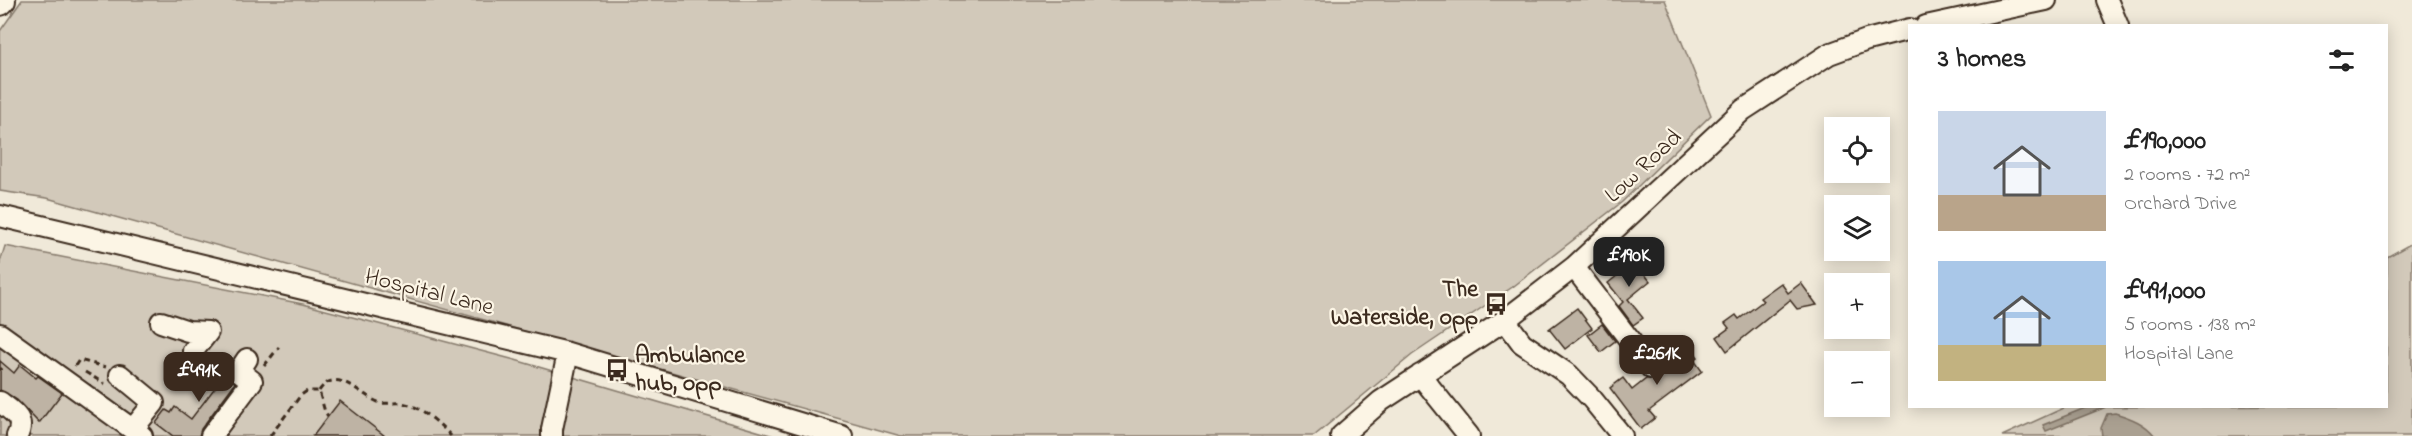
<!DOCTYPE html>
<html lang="en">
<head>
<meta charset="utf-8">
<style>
	:root { --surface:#fff; --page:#f6f6f6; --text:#222; --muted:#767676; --accent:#3b2a1e }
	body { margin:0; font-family:"Indie Flower",sans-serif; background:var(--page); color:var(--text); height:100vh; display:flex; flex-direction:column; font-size:22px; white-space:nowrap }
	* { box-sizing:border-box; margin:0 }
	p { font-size:20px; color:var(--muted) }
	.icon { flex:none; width:33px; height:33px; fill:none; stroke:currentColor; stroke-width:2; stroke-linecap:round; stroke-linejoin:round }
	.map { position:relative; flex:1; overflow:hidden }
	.details { position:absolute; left:1908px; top:24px; width:480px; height:384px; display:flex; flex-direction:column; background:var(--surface); border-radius:0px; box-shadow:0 3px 15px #0003 }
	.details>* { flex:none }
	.buttons { position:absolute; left:1824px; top:117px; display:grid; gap:12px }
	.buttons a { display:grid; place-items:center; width:66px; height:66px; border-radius:0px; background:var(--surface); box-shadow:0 3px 15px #0003; font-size:30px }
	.price { position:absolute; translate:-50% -51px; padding:0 14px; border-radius:12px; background:var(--accent); color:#fff; font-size:20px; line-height:39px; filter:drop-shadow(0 2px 3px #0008) }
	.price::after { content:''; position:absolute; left:50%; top:36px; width:18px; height:14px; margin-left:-9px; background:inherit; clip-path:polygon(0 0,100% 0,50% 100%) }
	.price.selected { background:#222; color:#fff }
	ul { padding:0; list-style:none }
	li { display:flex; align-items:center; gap:18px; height:150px; padding:0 30px }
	li span { display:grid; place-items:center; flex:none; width:168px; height:120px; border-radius:0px; color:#555 }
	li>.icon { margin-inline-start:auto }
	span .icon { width:72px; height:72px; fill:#fffc; stroke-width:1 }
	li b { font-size:26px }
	h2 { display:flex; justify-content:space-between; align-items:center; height:72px; padding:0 30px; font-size:26px }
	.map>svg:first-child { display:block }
</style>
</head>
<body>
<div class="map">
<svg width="2412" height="436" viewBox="0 0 2412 436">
	<rect width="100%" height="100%" fill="#f0e9d9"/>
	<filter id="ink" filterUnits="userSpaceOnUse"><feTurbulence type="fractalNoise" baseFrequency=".0167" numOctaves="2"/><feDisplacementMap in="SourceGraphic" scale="12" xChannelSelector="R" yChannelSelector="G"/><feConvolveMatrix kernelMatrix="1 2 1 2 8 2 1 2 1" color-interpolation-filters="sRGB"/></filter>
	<g filter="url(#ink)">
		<!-- green -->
		<path fill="#d2c9ba" stroke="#867a6c" stroke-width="1.5" d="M 22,0 L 1665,0 L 1711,115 L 1622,202 L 1514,286 L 1412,355 L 1314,436 L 901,436 L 47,198 L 0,191 L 0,31 Z
			M 2412,243 L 2412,436 L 2002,436 L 2066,407 L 2386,406 L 2387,257 Z
			M 5,246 L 303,304 L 515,360 L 774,436 L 0,436 L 0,262 Z"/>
		<!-- water -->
		<path fill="#aaa091" stroke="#7e7163" stroke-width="1.5" d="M 2090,406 L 2106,407 L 2046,431 L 2043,425 Z
			M 2115,413 C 2131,418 2145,423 2155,436 L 2102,436 L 2101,428 L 2107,414 Z"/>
		<!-- building -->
		<path fill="#beb3a4" stroke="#3b2a1e" stroke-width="1.5" d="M 1631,257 L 1650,281 L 1628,299 L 1643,318 L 1633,325 L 1619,306 L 1623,302 L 1608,283 L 1623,271 L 1619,266 Z
			M 1781,283 L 1788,293 L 1801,283 L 1817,305 L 1797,309 L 1790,300 L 1727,351 L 1717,337 L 1729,328 L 1725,323 L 1736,315 L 1739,319 L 1763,301 L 1760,298 Z
			M 1577,308 L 1592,328 L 1565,349 L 1549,329 Z
			M 1602,324 L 1615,341 L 1601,352 L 1588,335 Z
			M 1688,344 L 1698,357 L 1694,360 L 1702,371 L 1649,411 L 1655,418 L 1641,429 L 1610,388 L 1623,378 L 1632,390 L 1646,379 L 1658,378 L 1662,372 L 1662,364 Z
			M 204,356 L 228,374 L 235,383 L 201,429 L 199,436 L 173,436 L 156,423 L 166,410 L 171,413 L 175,407 L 191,419 L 217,385 L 191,365 Z
			M 0,361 L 14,373 L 20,365 L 36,378 L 38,376 L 62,393 L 39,423 L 17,400 L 0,390 Z
			M 340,401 L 385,436 L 313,436 Z"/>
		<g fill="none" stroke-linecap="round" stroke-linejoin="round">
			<!-- minor casing -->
			<g stroke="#3b2a1e" stroke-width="24">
				<path id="minor" d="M 2107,0 L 2118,26
					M 1926,26 L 2046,0
					M 0,216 L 568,353 L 842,436
					M 1574,267 L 1651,368
					M 1505,320 L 1522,343 L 1569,375 L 1592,399 L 1622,436
					M 161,322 L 188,331 L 208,332 L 193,351
					M 0,334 L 142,436
					M 120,375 L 154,403 L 133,429
					M 1420,375 L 1469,436
					M 0,402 C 13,412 26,419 17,436
					M 211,436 L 252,381 L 239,371 L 247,359
					M 552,436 L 552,429 L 568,353
					M 1341,436 L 1381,401 L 1505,320 L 1574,267 L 1743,110 L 1829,54 L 1867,40 L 1910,29"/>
			</g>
			<!-- major casing -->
			<g stroke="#3b2a1e" stroke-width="30">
				<path id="major" d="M 0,2 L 2,0"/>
			</g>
			<!-- path -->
			<path stroke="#3b2a1e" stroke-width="3" stroke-dasharray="6 4.5" stroke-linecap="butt" d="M 75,366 L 79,360 L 106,367
				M 264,366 L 279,347
				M 0,368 L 2,370
				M 85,372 L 105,384
				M 319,391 C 336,365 360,395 378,402 C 387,405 393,402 401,403 C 420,405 439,423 451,436
				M 270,436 L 301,395 L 307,391 L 319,391 L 325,412 L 328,416"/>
			<!-- minor -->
			<use href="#minor" stroke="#fcf5e5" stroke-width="20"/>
			<!-- major -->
			<use href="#major" stroke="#fcf5e5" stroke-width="26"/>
		</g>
	</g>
	<!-- icons -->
	<defs>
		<g id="bus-bare" transform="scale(1.8)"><path d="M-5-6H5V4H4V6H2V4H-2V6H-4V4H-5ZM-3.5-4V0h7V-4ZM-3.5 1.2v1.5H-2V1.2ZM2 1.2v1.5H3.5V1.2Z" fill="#3b2a1e" stroke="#fcf5e5" stroke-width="2.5" paint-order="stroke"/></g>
	</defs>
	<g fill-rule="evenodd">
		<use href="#bus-bare" x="1496" y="304"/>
		<use href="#bus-bare" x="617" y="370"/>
	</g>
	<g text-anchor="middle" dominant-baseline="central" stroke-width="4.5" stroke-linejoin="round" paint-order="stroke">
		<!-- street labels -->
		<g font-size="24" fill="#3b2a1e" stroke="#fcf5e5">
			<text transform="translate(1644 167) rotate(-43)">Low Road</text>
			<text transform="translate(429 293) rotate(14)">Hospital Lane</text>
		</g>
		<!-- poi labels -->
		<g font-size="24" font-weight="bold" fill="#3b2a1e" stroke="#fcf5e5" text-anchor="end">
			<text x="1478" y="290">The<tspan x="1478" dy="28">Waterside, opp</tspan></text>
			<text x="635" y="356" text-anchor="start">Ambulance<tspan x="635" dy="28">hub, opp</tspan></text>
		</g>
	</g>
</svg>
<div class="buttons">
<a><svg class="icon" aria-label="locate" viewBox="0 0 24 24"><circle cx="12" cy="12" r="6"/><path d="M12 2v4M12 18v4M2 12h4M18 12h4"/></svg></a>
<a><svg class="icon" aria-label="layers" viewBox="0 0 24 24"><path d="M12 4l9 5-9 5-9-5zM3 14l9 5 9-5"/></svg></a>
<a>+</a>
<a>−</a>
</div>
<b class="price selected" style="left:1629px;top:288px">£190K</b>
<b class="price" style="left:1657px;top:386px">£261K</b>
<b class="price" style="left:199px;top:403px">£491K</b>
<section class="details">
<h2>3 homes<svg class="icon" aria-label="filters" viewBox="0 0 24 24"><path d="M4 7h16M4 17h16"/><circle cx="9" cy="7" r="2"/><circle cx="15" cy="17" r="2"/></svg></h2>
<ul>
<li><span style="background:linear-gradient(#c9d6e8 70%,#b9a48a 0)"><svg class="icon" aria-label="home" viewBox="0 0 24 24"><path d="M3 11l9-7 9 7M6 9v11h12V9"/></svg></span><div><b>£190,000</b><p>2 rooms · 72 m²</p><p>Orchard Drive</p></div></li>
<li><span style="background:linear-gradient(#a9c7e8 70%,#c2b280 0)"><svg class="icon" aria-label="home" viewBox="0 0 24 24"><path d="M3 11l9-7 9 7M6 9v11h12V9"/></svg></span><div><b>£491,000</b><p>5 rooms · 138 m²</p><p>Hospital Lane</p></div></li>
</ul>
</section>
</div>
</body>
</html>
